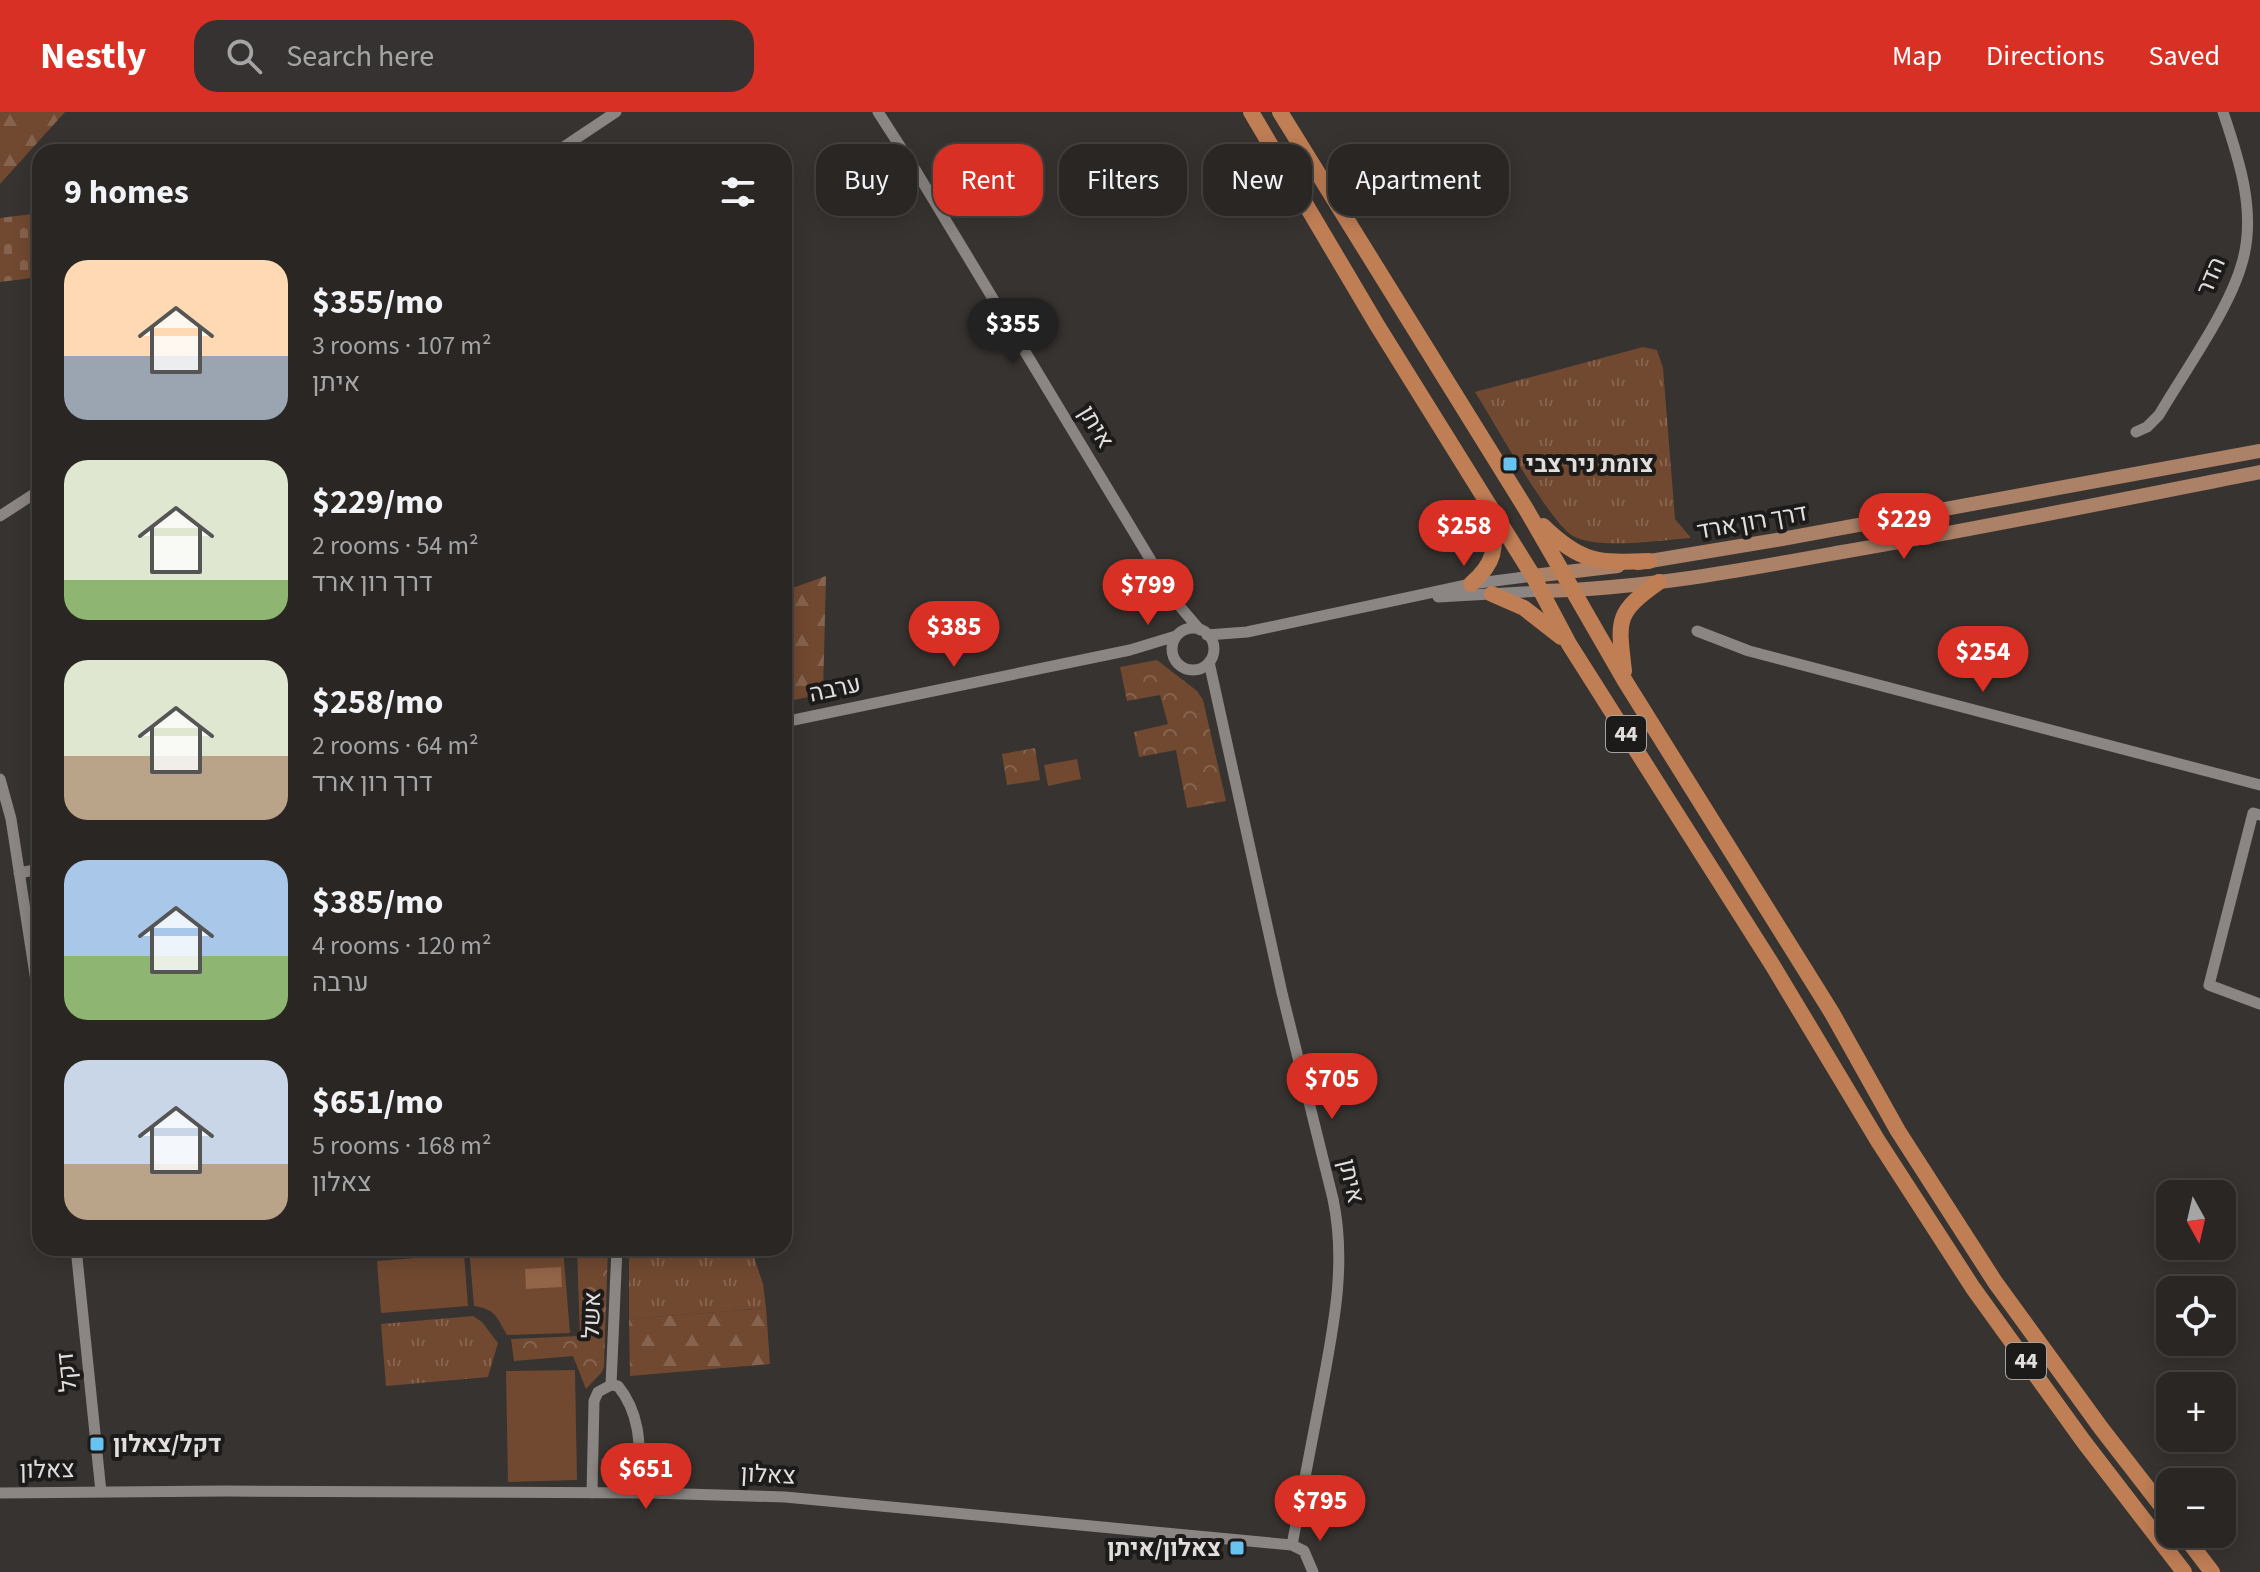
<!DOCTYPE html>
<html lang="en">
<head>
<meta charset="utf-8">
<style>
	:root { --surface:#292624; --page:#353231; --text:#f1f3f6; --muted:#a5a5a6; --line:#454341; --accent:#d93025 }
	body { margin:0; font-family:"Source Sans 3",Heebo,sans-serif; background:var(--page); color:var(--text); height:100vh; display:flex; flex-direction:column; font-size:30px; white-space:nowrap }
	* { box-sizing:border-box; margin:0 }
	p { font-size:26px; color:var(--muted) }
	.icon { flex:none; width:44px; height:44px; fill:none; stroke:currentColor; stroke-width:2; stroke-linecap:round; stroke-linejoin:round }
	.map { position:relative; flex:1; overflow:hidden }
	.details { position:absolute; left:32px; top:32px; width:760px; height:1112px; display:flex; flex-direction:column; background:var(--surface); border-radius:24px; box-shadow:0 4px 20px #0003,0 0 0 2px var(--line) }
	.details>* { flex:none }
	.guide { position:absolute; left:816px; top:32px; width:760px; height:72px; display:flex; gap:16px }
	.needle { width:52px; rotate:172deg }
	.buttons { position:absolute; left:2156px; top:1068px; display:grid; gap:16px }
	.buttons a { display:grid; place-items:center; width:80px; height:80px; border-radius:16px; background:var(--surface); box-shadow:0 4px 20px #0003,0 0 0 2px var(--line); font-size:40px }
	.price { position:absolute; translate:-50% -68px; padding:0 18px; border-radius:28px; background:var(--accent); color:#fff; font-size:26px; line-height:52px; filter:drop-shadow(0 2px 4px #0008) }
	.price::after { content:''; position:absolute; left:50%; top:48px; width:24px; height:18px; margin-left:-12px; background:inherit; clip-path:polygon(0 0,100% 0,50% 100%) }
	.price.current { background:#222; color:#fff }
	ul { padding:0; list-style:none }
	li { display:flex; align-items:center; gap:24px; height:200px; padding:0 32px }
	li span { display:grid; place-items:center; flex:none; width:224px; height:160px; border-radius:24px; color:#555 }
	li>.icon { margin-inline-start:auto }
	span .icon { width:96px; height:96px; fill:#fffc; stroke-width:1 }
	li b { font-size:34px }
	h2 { display:flex; justify-content:space-between; align-items:center; height:96px; padding:0 32px; font-size:34px }
	.pill { padding:0 28px; border-radius:24px; background:var(--surface); box-shadow:0 4px 20px #0003,0 0 0 2px var(--line); font-size:28px; line-height:72px }
	.pill.current { background:var(--accent); color:#fff }
	header { display:flex; align-items:center; gap:48px; box-sizing:border-box; height:112px; padding:0 40px; background:var(--accent); color:#fff }
	header strong { font-size:38px }
	nav { display:flex; gap:44px; margin-inline-start:auto; font-size:28px }
	.search { width:560px; height:72px; background:var(--page); display:flex; align-items:center; gap:20px; box-sizing:border-box; padding:0 28px; border-radius:24px; color:var(--muted); font-size:30px }
	.map>svg:first-child { display:block }
</style>
</head>
<body>
<header>
<strong>Nestly</strong>
<div class="search"><svg class="icon" aria-label="search" viewBox="0 0 24 24"><circle cx="10" cy="10" r="6"/><path d="M15 15l6 6"/></svg>Search here</div>
<nav><a>Map</a><a>Directions</a><a>Saved</a></nav>
</header>
<div class="map">
<svg width="2260" height="1460" viewBox="0 0 2260 1460">
	<defs>
		<pattern id="grass-tufts" width="24" height="20" patternUnits="userSpaceOnUse" patternTransform="scale(2)"><rect width="24" height="20" fill="#714931"/><path d="M3 7l-1-3M5 7V3M7 7l1-3M15 17l-1-3M17 17v-4M19 17l1-3" fill="none" stroke="#85634e"/></pattern>
		<pattern id="forest-firs" width="22" height="20" patternUnits="userSpaceOnUse" patternTransform="scale(2)"><rect width="22" height="20" fill="#714931"/><path d="M5 1l3.5 6h-7zM16 11l3.5 6h-7z" fill="#85634e"/></pattern>
		<pattern id="cemetery-stones" width="16" height="16" patternUnits="userSpaceOnUse" patternTransform="scale(2)"><rect width="16" height="16" fill="#714931"/><path d="M2 7V4a2 2 0 0 1 4 0v3zM10 15v-3a2 2 0 0 1 4 0v3z" fill="#85634e"/></pattern>
		<pattern id="park-crowns" width="20" height="18" patternUnits="userSpaceOnUse" patternTransform="scale(2)"><rect width="20" height="18" fill="#714931"/><path d="M2 6a3 3 0 1 1 6 0M12 15a3 3 0 1 1 6 0" fill="none" stroke="#85634e"/></pattern>
	</defs>
	<rect width="100%" height="100%" fill="#373330"/>
	<!-- grass -->
	<path fill="url(#grass-tufts)" d="M 1643,235 L 1657,238 L 1663,256 L 1675,407 L 1691,426 C 1662,428 1598,438 1573,424 C 1549,410 1493,308 1475,280 Z
		M 629,1136 L 751,1136 L 763,1172 L 766,1196 L 629,1207 Z
		M 473,1204 L 482,1210 L 498,1231 L 488,1265 L 386,1274 L 381,1212 Z"/>
	<!-- forest -->
	<path fill="url(#forest-firs)" d="M 0,0 L 65,0 L 0,72 Z
		M 826,464 L 823,582 L 784,590 L 784,479 Z
		M 766,1196 L 770,1252 L 630,1264 L 629,1207 Z"/>
	<!-- cemetery -->
	<path fill="url(#cemetery-stones)" d="M 40,101 L 40,165 L 0,170 L 0,106 Z"/>
	<!-- park -->
	<path fill="url(#park-crowns)" d="M 1157,548 L 1197,579 L 1203,588 L 1226,689 L 1187,696 L 1176,638 L 1139,645 L 1134,620 L 1168,612 L 1160,583 L 1127,589 L 1120,555 Z
		M 1035,636 L 1040,668 L 1007,673 L 1002,642 Z
		M 577,1136 L 608,1136 L 604,1254 L 602,1260 L 586,1277 L 573,1244 L 514,1249 L 511,1227 L 580,1224 Z
		M 632,1346 L 631,1369 C 623,1374 611,1375 603,1369 L 601,1347 Z"/>
	<!-- pitch -->
	<path fill="#714931" d="M 1077,647 L 1081,667 L 1048,674 L 1044,653 Z
		M 469,1136 L 563,1136 L 570,1221 L 507,1223 C 497,1206 496,1197 474,1194 Z
		M 464,1142 L 468,1194 L 381,1201 L 377,1149 Z
		M 575,1258 L 577,1368 L 508,1370 L 506,1259 Z"/>
	<!-- water -->
	<path fill="#926448" d="M 561,1155 L 562,1175 L 526,1177 L 525,1157 Z"/>
	<g fill="none" stroke-linecap="round" stroke-linejoin="round">
		<!-- minor -->
		<path stroke="#8b8683" stroke-width="11" d="M 878,0 L 916,59 L 1176,490 L 1200,518
			M 556,40 L 616,0
			M 2136,320 L 2147,315 L 2159,303 C 2184,260 2229,198 2242,151 C 2257,101 2239,47 2223,0
			M 0,404 L 40,378
			M 1438,485 L 1541,479
			M1172 537a21 21 0 1 1 42 0a21 21 0 1 1-42 0Z
			M 1697,519 L 1749,539 L 2260,673
			M 1207,523 L 1247,520 L 1471,472 L 1533,464
			M 1209,550 L 1282,881 L 1333,1087 C 1347,1153 1333,1217 1321,1282 C 1311,1332 1302,1383 1292,1433
			M 784,610 L 1130,538 L 1176,524
			M 0,667 L 11,707 L 40,895
			M 2260,703 L 2253,701 L 2209,873 L 2260,892
			M 19,761 L 40,757
			M 76,1136 L 101,1380
			M 611,1273 L 617,1136
			M 611,1273 L 618,1274 C 644,1306 639,1343 640,1381
			M 0,1381 L 225,1379 L 651,1381 L 785,1385 L 1292,1433 L 1304,1439 L 1313,1460
			M 592,1381 L 594,1289 L 598,1280 L 611,1273"/>
		<!-- major -->
		<path stroke="#ab8167" stroke-width="14" d="M 1638,451 L 1782,427 L 2260,339
			M 1533,464 L 1618,454
			M 1541,479 C 1641,477 1738,459 1836,441 C 1978,417 2119,388 2260,360"/>
		<!-- highway -->
		<path stroke="#c07e54" stroke-width="16" d="M 1251,0 L 1377,213 L 1533,464 L 1569,532 L 1773,854 L 1878,1029 L 1973,1176 L 2084,1330 L 2184,1460
			M 1280,0 L 1526,397 L 1625,569 L 1832,901 L 1898,1019 L 1995,1170 L 2101,1316 L 2170,1405
			M 1543,414 C 1581,451 1598,451 1649,449
			M 1471,472 C 1497,449 1495,436 1493,403
			M 1492,482 L 1524,496 L 1561,525
			M 1624,559 C 1618,508 1615,501 1659,470
			M 2183,1422 L 2212,1460"/>
	</g>
	<!-- markers -->
	<g fill="#69c3f1" stroke="#1d1b1a" stroke-width="3">
		<rect x="1502" y="344" width="16" height="16" rx="4"/>
		<rect x="89" y="1324" width="16" height="16" rx="4"/>
		<rect x="1229" y="1428" width="16" height="16" rx="4"/>
	</g>
	<g text-anchor="middle" dominant-baseline="central" stroke-width="8" stroke-linejoin="round" paint-order="stroke">
		<!-- shield labels -->
		<g fill="#1d1b1a" stroke="#a6a4a2" stroke-width="2">
			<rect x="1606" y="604" width="40" height="36" rx="6"/>
			<rect x="2006" y="1231" width="40" height="36" rx="6"/>
		</g>
		<g font-size="22" font-weight="bold" fill="#e1dedc">
			<text x="1626" y="622">44</text>
			<text x="2026" y="1249">44</text>
		</g>
		<!-- street labels -->
		<g font-size="24" fill="#e1dedc" stroke="#1d1b1a">
			<text transform="translate(2211 164) rotate(-67)">הדר</text>
			<text transform="translate(1096 315) rotate(59)">איתן</text>
			<text transform="translate(1752 410) rotate(-10)">דרך רון ארד</text>
			<text transform="translate(835 577) rotate(-12)">ערבה</text>
			<text transform="translate(1351 1069) rotate(77)">איתן</text>
			<text transform="translate(592 1203) rotate(-88)">אשל</text>
			<text transform="translate(67 1260) rotate(-96)">דקל</text>
			<text transform="translate(47 1358) rotate(-1)">צאלון</text>
			<text transform="translate(768 1363) rotate(3)">צאלון</text>
		</g>
		<!-- poi labels -->
		<g font-size="24" font-weight="bold" fill="#e1dedc" stroke="#1d1b1a" text-anchor="start">
			<text x="1526" y="352">צומת ניר צבי</text>
			<text x="113" y="1332">דקל/צאלון</text>
			<text x="1221" y="1436" text-anchor="end">צאלון/איתן</text>
		</g>
	</g>
</svg>
<div class="buttons">
<a><svg class="needle" viewBox="-14 -14 28 28"><path d="M0-13l5 13h-10z" fill="#e53935"/><path d="M0 13l5-13h-10z" fill="#a5a5a6"/></svg></a>
<a><svg class="icon" aria-label="locate" viewBox="0 0 24 24"><circle cx="12" cy="12" r="6"/><path d="M12 2v4M12 18v4M2 12h4M18 12h4"/></svg></a>
<a>+</a>
<a>−</a>
</div>
<b class="price current" style="left:1013px;top:254px">$355</b>
<b class="price" style="left:1904px;top:449px">$229</b>
<b class="price" style="left:1464px;top:456px">$258</b>
<b class="price" style="left:1148px;top:515px">$799</b>
<b class="price" style="left:954px;top:557px">$385</b>
<b class="price" style="left:1983px;top:582px">$254</b>
<b class="price" style="left:1332px;top:1009px">$705</b>
<b class="price" style="left:646px;top:1399px">$651</b>
<b class="price" style="left:1320px;top:1431px">$795</b>
<div class="guide">
<a class="pill">Buy</a>
<a class="pill current">Rent</a>
<a class="pill">Filters</a>
<a class="pill">New</a>
<a class="pill">Apartment</a>
</div>
<section class="details">
<h2>9 homes<svg class="icon" aria-label="filters" viewBox="0 0 24 24"><path d="M4 7h16M4 17h16"/><circle cx="9" cy="7" r="2"/><circle cx="15" cy="17" r="2"/></svg></h2>
<ul>
<li><span style="background:linear-gradient(#ffd9b3 60%,#9aa5b1 0)"><svg class="icon" aria-label="home" viewBox="0 0 24 24"><path d="M3 11l9-7 9 7M6 9v11h12V9"/></svg></span><div><b>$355/mo</b><p>3 rooms · 107 m²</p><p>איתן</p></div></li>
<li><span style="background:linear-gradient(#dfe7d0 75%,#8fb573 0)"><svg class="icon" aria-label="home" viewBox="0 0 24 24"><path d="M3 11l9-7 9 7M6 9v11h12V9"/></svg></span><div><b>$229/mo</b><p>2 rooms · 54 m²</p><p>דרך רון ארד</p></div></li>
<li><span style="background:linear-gradient(#dfe7d0 60%,#b9a48a 0)"><svg class="icon" aria-label="home" viewBox="0 0 24 24"><path d="M3 11l9-7 9 7M6 9v11h12V9"/></svg></span><div><b>$258/mo</b><p>2 rooms · 64 m²</p><p>דרך רון ארד</p></div></li>
<li><span style="background:linear-gradient(#a9c7e8 60%,#8fb573 0)"><svg class="icon" aria-label="home" viewBox="0 0 24 24"><path d="M3 11l9-7 9 7M6 9v11h12V9"/></svg></span><div><b>$385/mo</b><p>4 rooms · 120 m²</p><p>ערבה</p></div></li>
<li><span style="background:linear-gradient(#c9d6e8 65%,#b9a48a 0)"><svg class="icon" aria-label="home" viewBox="0 0 24 24"><path d="M3 11l9-7 9 7M6 9v11h12V9"/></svg></span><div><b>$651/mo</b><p>5 rooms · 168 m²</p><p>צאלון</p></div></li>
</ul>
</section>
</div>
</body>
</html>
